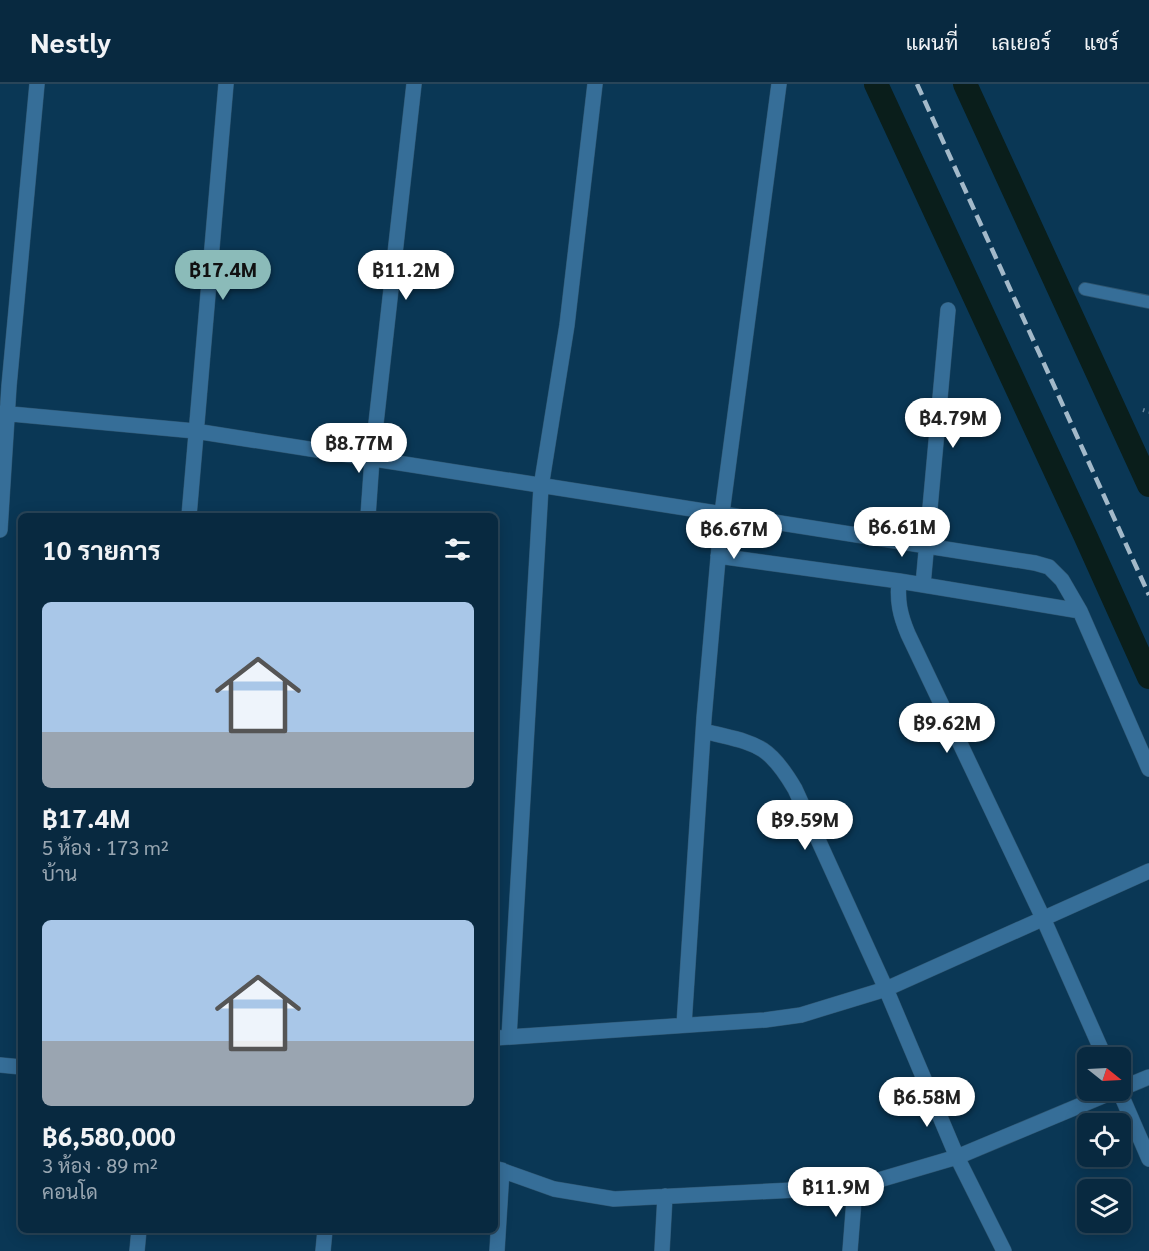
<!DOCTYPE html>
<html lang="th">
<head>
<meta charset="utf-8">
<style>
	:root { --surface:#082940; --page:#113147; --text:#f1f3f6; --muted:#98a6b1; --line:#294559; --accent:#8bbbb9 }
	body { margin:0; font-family:Georgia,Sarabun,serif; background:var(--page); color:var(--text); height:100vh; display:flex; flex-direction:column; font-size:22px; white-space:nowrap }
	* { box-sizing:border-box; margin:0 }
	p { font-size:20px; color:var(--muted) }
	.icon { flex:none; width:33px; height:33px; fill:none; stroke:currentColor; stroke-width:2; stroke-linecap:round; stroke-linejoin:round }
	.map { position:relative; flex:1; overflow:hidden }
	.sheet { position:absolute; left:18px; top:429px; width:480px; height:720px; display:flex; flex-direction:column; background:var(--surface); border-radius:9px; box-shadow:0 3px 15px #0003,0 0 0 2px var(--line) }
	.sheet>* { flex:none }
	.needle { width:39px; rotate:108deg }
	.tools { position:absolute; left:1077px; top:963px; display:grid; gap:12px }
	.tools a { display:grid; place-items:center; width:54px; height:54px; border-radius:9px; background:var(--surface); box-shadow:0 3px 15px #0003,0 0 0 2px var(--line); font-size:30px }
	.price { position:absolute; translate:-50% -51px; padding:0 14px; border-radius:21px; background:#fff; color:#222; font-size:20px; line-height:39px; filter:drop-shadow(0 2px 3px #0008) }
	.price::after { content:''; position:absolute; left:50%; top:36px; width:18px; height:14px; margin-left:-9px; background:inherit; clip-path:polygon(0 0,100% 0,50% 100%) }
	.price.active { background:var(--accent); color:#111 }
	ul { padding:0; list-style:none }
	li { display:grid; align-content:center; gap:12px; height:318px; padding:0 24px }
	li span { display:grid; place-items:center; height:186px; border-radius:9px; color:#555 }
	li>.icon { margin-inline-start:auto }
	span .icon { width:108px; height:108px; fill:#fffc; stroke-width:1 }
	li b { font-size:26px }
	h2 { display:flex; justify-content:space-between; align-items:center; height:72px; padding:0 24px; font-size:26px }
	header { display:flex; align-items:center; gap:36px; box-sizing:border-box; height:84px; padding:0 30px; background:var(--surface); border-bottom:2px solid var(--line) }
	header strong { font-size:28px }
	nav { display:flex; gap:33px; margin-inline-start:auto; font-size:21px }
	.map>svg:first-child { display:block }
</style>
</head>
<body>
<header>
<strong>Nestly</strong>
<nav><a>แผนที่</a><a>เลเยอร์</a><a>แชร์</a></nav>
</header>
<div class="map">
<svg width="1149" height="1167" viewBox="0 0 1149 1167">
	<rect width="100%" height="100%" fill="#0a3755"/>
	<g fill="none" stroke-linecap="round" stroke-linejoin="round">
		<!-- canal -->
		<path stroke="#0a1e1b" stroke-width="24" d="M 876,0 L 1085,451 L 1149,593
			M 965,0 L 1149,401"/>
		<!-- service casing -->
		<g stroke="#2e5570" stroke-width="14">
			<path id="service" d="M 1085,205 L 1149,218"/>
		</g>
		<!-- minor casing -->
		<g stroke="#2e5570" stroke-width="16">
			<path id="minor" d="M 0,329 L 195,347 L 1035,479 L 1049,483 L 1062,496 L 1080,527 L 1149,685
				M 189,432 L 226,0
				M 368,432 L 372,375 L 414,0
				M 0,446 L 9,302 L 37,0
				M 718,472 L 899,497 L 1080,527
				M 899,497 C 897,517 900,531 908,550 L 1043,834 L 1105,974
				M 923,501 L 948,226
				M 704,647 C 754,660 767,657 795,705 L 886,905 L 957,1073 L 1004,1167
				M 684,941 L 704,634 L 722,429 L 779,0
				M 509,953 L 541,403 L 567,241 L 595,0
				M 495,954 L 765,936 L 801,931 L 886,905 L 1149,787
				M 0,981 L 21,983
				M 1120,1005 L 1149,993
				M 1119,1006 L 1149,1075
				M 495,1084 L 554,1105 L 614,1115 L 855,1103 L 957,1073 L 1117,1006
				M 137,1167 L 139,1146
				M 323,1167 L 325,1146
				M 497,1167 L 502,1086
				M 662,1167 L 665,1112
				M 850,1167 L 855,1103"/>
		</g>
		<!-- path -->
		<path stroke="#69879d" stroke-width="4" stroke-dasharray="1.5 4.5" stroke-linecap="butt" d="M 1143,326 L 1149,328"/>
		<!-- service -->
		<use href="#service" stroke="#366e98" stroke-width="12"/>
		<!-- minor -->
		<use href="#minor" stroke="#366e98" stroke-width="15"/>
		<!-- rail -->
		<path stroke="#a3b9c9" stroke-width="4.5" stroke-dasharray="12 6" stroke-linecap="butt" d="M 917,0 L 1149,511"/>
	</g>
</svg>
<div class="tools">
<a><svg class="needle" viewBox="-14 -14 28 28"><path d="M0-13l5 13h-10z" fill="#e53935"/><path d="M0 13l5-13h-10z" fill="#98a6b1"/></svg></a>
<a><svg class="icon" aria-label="locate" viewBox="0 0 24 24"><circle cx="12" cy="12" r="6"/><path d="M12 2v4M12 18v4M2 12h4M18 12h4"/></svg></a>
<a><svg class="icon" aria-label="layers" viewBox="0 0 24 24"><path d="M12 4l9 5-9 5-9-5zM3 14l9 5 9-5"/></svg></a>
</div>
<b class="price active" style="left:223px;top:217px">฿17.4M</b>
<b class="price" style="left:406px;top:217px">฿11.2M</b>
<b class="price" style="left:953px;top:365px">฿4.79M</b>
<b class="price" style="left:359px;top:390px">฿8.77M</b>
<b class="price" style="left:902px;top:474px">฿6.61M</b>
<b class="price" style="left:734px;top:476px">฿6.67M</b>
<b class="price" style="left:947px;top:670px">฿9.62M</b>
<b class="price" style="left:805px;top:767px">฿9.59M</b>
<b class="price" style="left:927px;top:1044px">฿6.58M</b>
<b class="price" style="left:836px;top:1134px">฿11.9M</b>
<section class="sheet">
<h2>10 รายการ<svg class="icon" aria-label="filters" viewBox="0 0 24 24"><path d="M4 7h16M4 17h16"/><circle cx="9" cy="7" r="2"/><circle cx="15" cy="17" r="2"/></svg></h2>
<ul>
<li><span style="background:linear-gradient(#a9c7e8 70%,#9aa5b1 0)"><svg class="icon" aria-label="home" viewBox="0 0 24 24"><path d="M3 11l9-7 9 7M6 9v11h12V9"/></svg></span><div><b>฿17.4M</b><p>5 ห้อง · 173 m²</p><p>บ้าน</p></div></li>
<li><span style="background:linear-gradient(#a9c7e8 65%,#9aa5b1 0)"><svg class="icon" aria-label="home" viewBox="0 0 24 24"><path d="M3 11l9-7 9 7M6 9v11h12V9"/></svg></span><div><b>฿6,580,000</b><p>3 ห้อง · 89 m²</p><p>คอนโด</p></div></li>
</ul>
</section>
</div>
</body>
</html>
